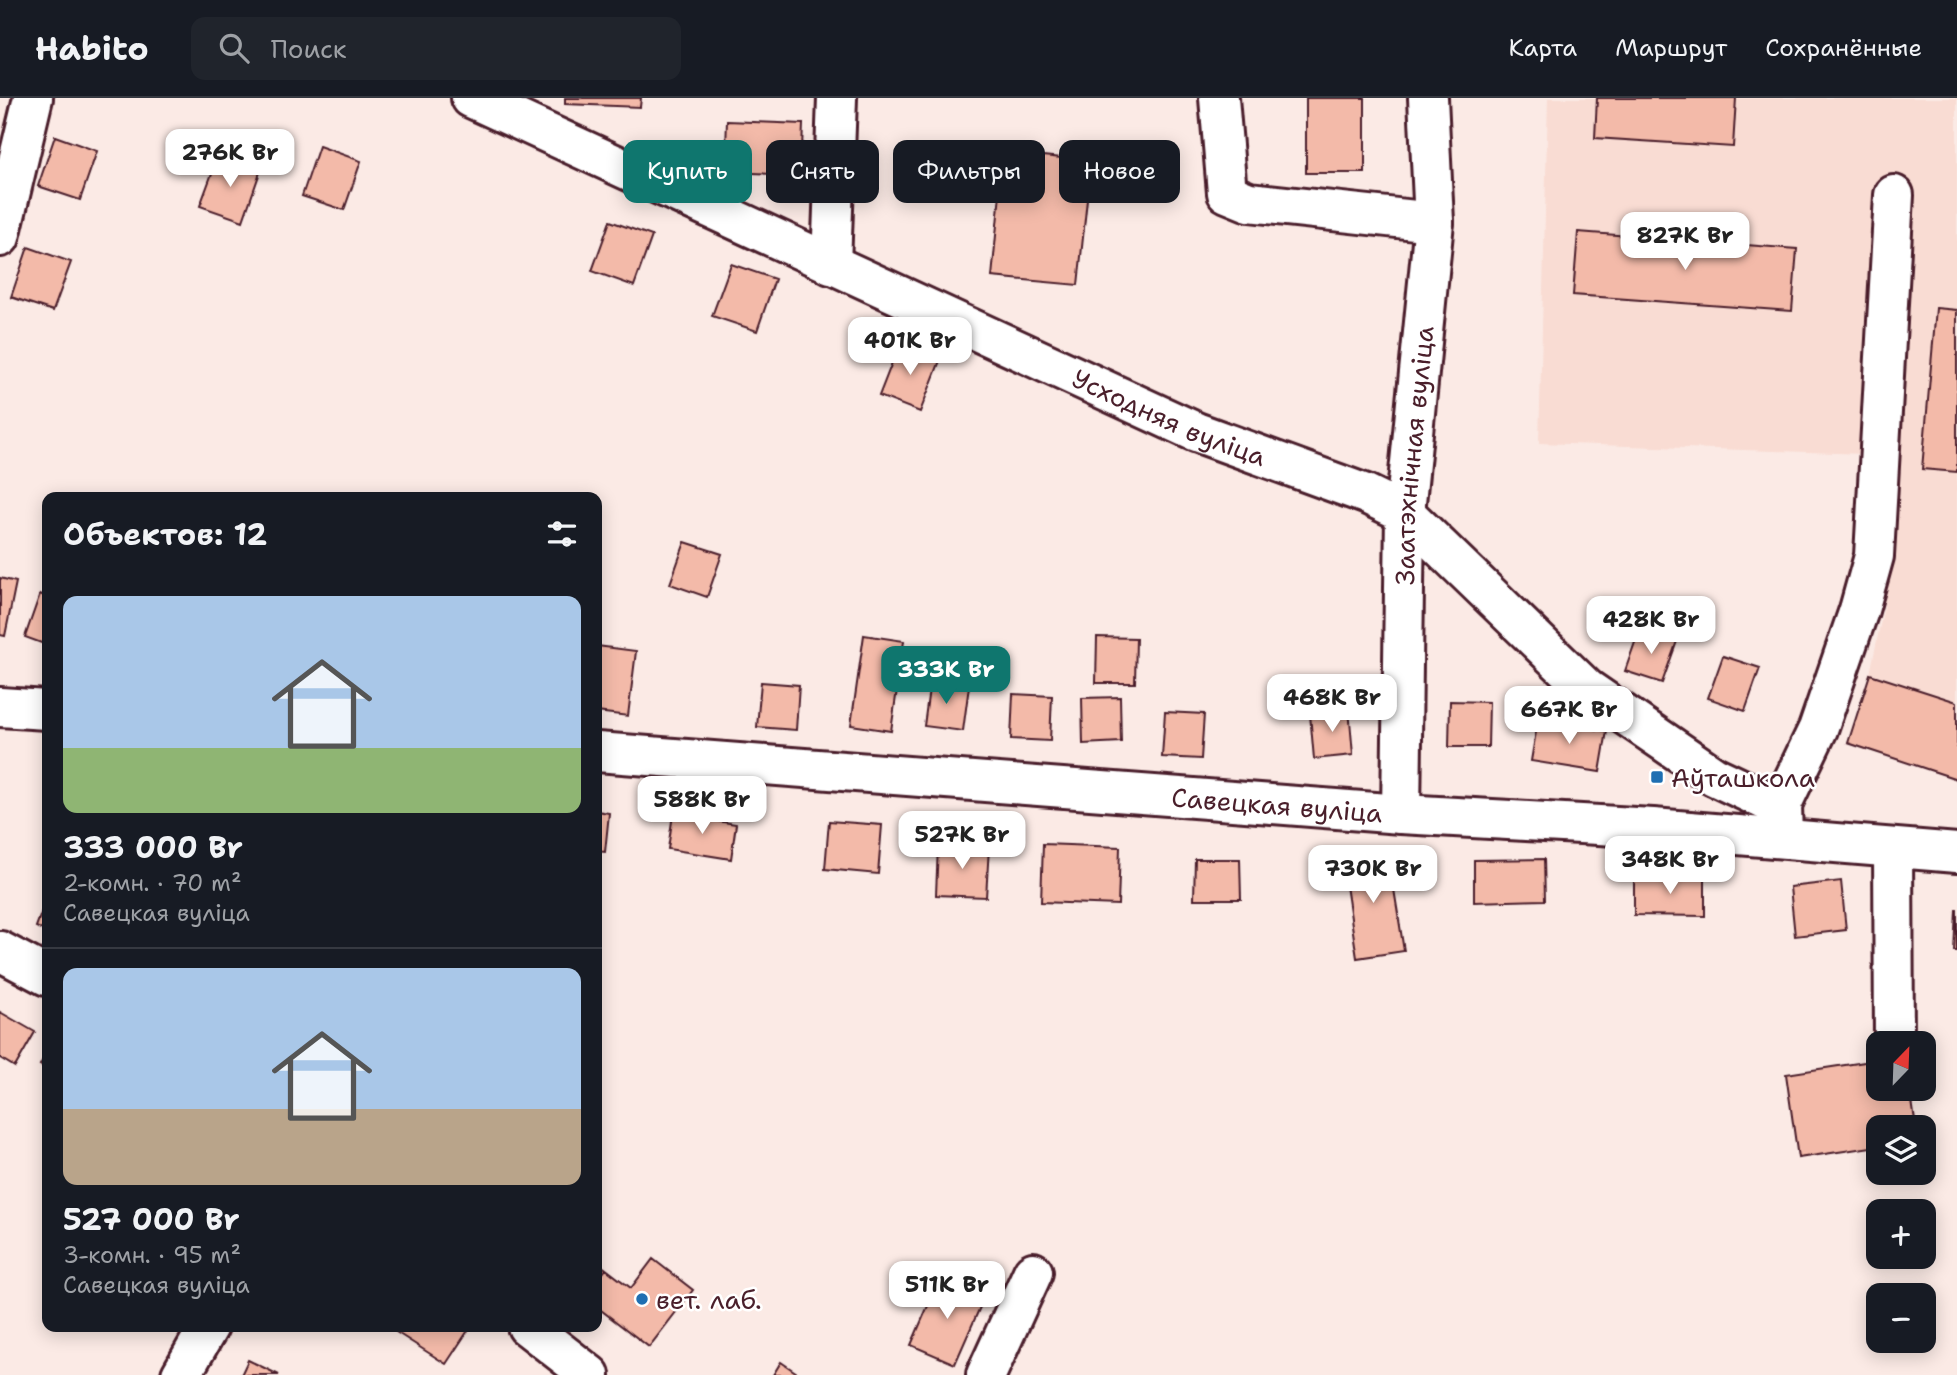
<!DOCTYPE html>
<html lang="ru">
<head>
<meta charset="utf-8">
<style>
	:root { --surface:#171b24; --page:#20242c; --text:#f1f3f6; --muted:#9ea1a6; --line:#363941; --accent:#0f766e }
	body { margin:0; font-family:"Shantell Sans",sans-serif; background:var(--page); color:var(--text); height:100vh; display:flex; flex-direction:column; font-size:26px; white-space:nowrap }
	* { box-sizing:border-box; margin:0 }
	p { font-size:23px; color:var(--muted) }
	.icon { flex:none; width:38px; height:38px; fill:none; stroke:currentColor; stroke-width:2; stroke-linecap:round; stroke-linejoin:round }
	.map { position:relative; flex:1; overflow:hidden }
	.side { position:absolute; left:42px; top:394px; width:560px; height:840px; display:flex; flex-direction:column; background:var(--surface); border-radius:14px; box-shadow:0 4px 18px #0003 }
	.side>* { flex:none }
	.top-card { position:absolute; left:623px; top:42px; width:665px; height:63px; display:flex; gap:14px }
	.needle { width:46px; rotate:23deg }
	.controls { position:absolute; left:1866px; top:933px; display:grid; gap:14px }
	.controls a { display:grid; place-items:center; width:70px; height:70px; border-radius:14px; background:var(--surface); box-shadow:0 4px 18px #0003; font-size:35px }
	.price { position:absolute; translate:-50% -60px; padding:0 16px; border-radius:14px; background:#fff; color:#222; font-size:23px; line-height:46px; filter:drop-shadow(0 2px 4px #0008) }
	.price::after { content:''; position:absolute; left:50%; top:42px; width:21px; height:16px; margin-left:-10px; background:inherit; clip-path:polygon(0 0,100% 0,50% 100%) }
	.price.current { background:var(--accent); color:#fff }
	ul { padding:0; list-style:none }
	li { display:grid; align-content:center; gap:14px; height:371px; padding:0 21px }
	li+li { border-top:2px solid var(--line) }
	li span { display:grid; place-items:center; height:217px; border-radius:14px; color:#555 }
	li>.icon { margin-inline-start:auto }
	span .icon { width:126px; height:126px; fill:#fffc; stroke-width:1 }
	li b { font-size:30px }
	h2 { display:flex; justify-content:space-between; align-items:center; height:84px; padding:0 21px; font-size:30px }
	.tag { padding:0 24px; border-radius:14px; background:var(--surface); box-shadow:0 4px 18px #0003; font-size:24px; line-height:63px }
	.tag.current { background:var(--accent); color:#fff }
	header { display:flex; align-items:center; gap:42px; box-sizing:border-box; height:98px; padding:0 35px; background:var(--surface); border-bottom:2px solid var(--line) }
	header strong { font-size:33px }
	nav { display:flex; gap:38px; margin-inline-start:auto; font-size:24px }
	.search { width:490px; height:63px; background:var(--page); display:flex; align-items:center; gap:18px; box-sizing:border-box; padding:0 24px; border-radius:14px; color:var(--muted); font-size:26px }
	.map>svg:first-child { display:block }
</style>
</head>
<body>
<header>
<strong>Habito</strong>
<div class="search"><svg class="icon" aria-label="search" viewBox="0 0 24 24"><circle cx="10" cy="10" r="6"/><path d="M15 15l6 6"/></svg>Поиск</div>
<nav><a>Карта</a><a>Маршрут</a><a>Сохранённые</a></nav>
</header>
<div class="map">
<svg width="1957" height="1277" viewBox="0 0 1957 1277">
	<rect width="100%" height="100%" fill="#fbeae5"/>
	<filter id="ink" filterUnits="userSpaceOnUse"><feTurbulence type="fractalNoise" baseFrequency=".0143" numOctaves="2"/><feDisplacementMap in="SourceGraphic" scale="14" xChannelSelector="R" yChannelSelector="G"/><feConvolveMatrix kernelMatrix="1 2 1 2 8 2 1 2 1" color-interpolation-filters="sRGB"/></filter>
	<g filter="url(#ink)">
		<!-- built -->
		<path fill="#f9dcd3" d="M 1548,0 L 1957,0 L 1957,604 L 1870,576 L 1884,508 L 1895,357 L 1539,345 Z"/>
		<!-- building -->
		<path fill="#f3baa9" stroke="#4a1f2b" stroke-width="2" d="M 565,0 L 641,0 L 640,9 L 565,6 Z
			M 1306,0 L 1365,0 L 1365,75 L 1306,75 Z
			M 1597,0 L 1736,0 L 1733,49 L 1595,40 Z
			M 727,23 L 803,26 L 801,77 L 725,74 Z
			M 55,38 L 97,53 L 80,102 L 38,88 Z
			M 319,48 L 361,63 L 344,112 L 302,98 Z
			M 1004,54 L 1091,63 L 1078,187 L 992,179 Z
			M 218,59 L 260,74 L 243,123 L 200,108 Z
			M 610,123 L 652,138 L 634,188 L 592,173 Z
			M 1578,134 L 1797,151 L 1792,213 L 1573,197 Z
			M 28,149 L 71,164 L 53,213 L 11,199 Z
			M 731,166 L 775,181 L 757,233 L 712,218 Z
			M 1936,210 L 1957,212 L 1957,374 L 1922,371 Z
			M 900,244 L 941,260 L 920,314 L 879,298 Z
			M 685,444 L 722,456 L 707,499 L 670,486 Z
			M 0,480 L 16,484 L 5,538 L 0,537 Z
			M 40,496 L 47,499 L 47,547 L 25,539 Z
			M 1640,530 L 1677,543 L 1662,585 L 1625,573 Z
			M 864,537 L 904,543 L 891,633 L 851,627 Z
			M 1097,539 L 1136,540 L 1135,585 L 1096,585 Z
			M 597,548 L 636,553 L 628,618 L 597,614 Z
			M 1723,558 L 1760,570 L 1745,613 L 1708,600 Z
			M 1870,576 L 1957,604 L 1957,681 L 1848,645 Z
			M 930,583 L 969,588 L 963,633 L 924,628 Z
			M 761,584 L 799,587 L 796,632 L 757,629 Z
			M 1013,596 L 1052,598 L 1050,643 L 1011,641 Z
			M 1120,599 L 1121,644 L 1083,646 L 1082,600 Z
			M 1450,603 L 1489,604 L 1488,649 L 1449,649 Z
			M 1349,611 L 1353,657 L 1314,661 L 1310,616 Z
			M 1165,614 L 1204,616 L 1201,661 L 1162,659 Z
			M 1538,622 L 1607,633 L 1600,674 L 1531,663 Z
			M 597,713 L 609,715 L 605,754 L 597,753 Z
			M 673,716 L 736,726 L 731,761 L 668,751 Z
			M 829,723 L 882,727 L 878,776 L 825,771 Z
			M 1043,746 L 1120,749 L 1118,807 L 1041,804 Z
			M 938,747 L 989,749 L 986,799 L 936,797 Z
			M 1388,754 L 1404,853 L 1357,860 L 1342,761 Z
			M 1195,761 L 1240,761 L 1241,801 L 1194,801 Z
			M 1544,761 L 1545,802 L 1474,804 L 1474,762 Z
			M 1634,779 L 1705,779 L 1705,818 L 1634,817 Z
			M 1841,783 L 1846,832 L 1795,838 L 1790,789 Z
			M 47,799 L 47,834 L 36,829 Z
			M 1956,812 L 1957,812 L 1957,853 L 1954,853 Z
			M 0,914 L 35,934 L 15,969 L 0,960 Z
			M 47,954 L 47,971 L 40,967 Z
			M 1878,962 L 1878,990 L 1910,990 L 1916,1029 L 1878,1029 L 1878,1048 L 1798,1060 L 1786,976 Z
			M 653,1161 L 693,1192 L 649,1249 L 597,1209 L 597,1183 L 606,1171 L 631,1190 Z
			M 597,1164 L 606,1171 L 597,1183 Z
			M 940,1180 L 984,1200 L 955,1266 L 911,1247 Z
			M 399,1228 L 471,1228 L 446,1266 L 396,1234 Z
			M 248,1262 L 279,1277 L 241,1277 Z
			M 781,1264 L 800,1277 L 773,1277 Z"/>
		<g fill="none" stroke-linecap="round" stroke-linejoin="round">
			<!-- minor casing -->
			<g stroke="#4a1f2b" stroke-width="44">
				<g id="minor">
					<path id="s1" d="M 471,0 L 1196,334 L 1366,396 L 1405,415 L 1587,591 L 1714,678 L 1767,703 L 1782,706 L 1783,740"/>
					<path d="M 1219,0 L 1227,95 L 1249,104 L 1434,124"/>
					<path d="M 0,139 L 33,0"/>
					<path d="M 831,167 L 837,0"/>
					<path d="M 0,609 L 47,612"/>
					<path id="s2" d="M 597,654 L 1401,716 L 1653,730 L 1957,755"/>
					<path d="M 1782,706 L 1818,631 L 1859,512 L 1874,458 L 1894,97"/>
					<path id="s3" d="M 1401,716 L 1405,415 L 1434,124 L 1428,0"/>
					<path d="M 1893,750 L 1894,945"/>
					<path d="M 0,853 L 47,878"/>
					<path d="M 527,1228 L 590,1277"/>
					<path d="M 181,1277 L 209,1228"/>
					<path d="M 986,1277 L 1033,1174"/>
				</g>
			</g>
			<!-- minor -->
			<use href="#minor" stroke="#fff" stroke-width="38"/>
		</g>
	</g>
	<!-- markers -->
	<g fill="#1f6fb2" stroke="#fff" stroke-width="2.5">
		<rect x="1650" y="672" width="14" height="14" rx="3.5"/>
		<circle cx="642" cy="1201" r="7"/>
	</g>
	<g text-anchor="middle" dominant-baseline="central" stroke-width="5" stroke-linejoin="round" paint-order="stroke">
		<!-- street labels -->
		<g font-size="26" fill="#4a1f2b" stroke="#fff">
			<text stroke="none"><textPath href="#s1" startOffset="768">Усходняя вуліца</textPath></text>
			<text stroke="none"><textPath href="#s3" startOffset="359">Заатэхнічная вуліца</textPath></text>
			<text stroke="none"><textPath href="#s2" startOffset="682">Савецкая вуліца</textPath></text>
		</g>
		<!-- poi labels -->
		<g font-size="26" fill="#4a1f2b" stroke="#fff" text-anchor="start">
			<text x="1671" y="679">Аўташкола</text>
			<text x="656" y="1201">вет. лаб.</text>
		</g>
	</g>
</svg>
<div class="controls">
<a><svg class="needle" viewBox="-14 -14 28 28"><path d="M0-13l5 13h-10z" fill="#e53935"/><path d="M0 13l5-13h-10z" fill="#9ea1a6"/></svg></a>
<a><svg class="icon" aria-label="layers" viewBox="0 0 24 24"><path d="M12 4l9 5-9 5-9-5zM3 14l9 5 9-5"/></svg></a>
<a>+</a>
<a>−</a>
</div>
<b class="price" style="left:230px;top:91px">276K Br</b>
<b class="price" style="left:1685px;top:174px">827K Br</b>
<b class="price" style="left:910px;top:279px">401K Br</b>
<b class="price" style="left:1651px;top:558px">428K Br</b>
<b class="price current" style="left:946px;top:608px">333K Br</b>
<b class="price" style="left:1332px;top:636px">468K Br</b>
<b class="price" style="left:1569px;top:648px">667K Br</b>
<b class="price" style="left:702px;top:738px">588K Br</b>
<b class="price" style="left:962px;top:773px">527K Br</b>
<b class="price" style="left:1670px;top:798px">348K Br</b>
<b class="price" style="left:1373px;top:807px">730K Br</b>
<b class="price" style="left:947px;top:1223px">511K Br</b>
<div class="top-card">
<a class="tag current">Купить</a>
<a class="tag">Снять</a>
<a class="tag">Фильтры</a>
<a class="tag">Новое</a>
</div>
<section class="side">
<h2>Объектов: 12<svg class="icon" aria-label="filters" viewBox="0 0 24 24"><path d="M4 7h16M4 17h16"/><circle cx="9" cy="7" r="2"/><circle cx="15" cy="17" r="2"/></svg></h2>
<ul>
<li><span style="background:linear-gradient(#a9c7e8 70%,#8fb573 0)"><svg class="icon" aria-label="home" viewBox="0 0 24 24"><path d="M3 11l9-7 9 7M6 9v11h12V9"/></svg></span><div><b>333 000 Br</b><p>2-комн. · 70 m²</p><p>Савецкая вуліца</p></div></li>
<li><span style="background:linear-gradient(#a9c7e8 65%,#b9a48a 0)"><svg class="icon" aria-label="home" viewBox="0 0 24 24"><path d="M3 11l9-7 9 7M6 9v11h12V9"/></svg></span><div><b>527 000 Br</b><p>3-комн. · 95 m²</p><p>Савецкая вуліца</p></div></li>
</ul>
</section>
</div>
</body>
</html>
